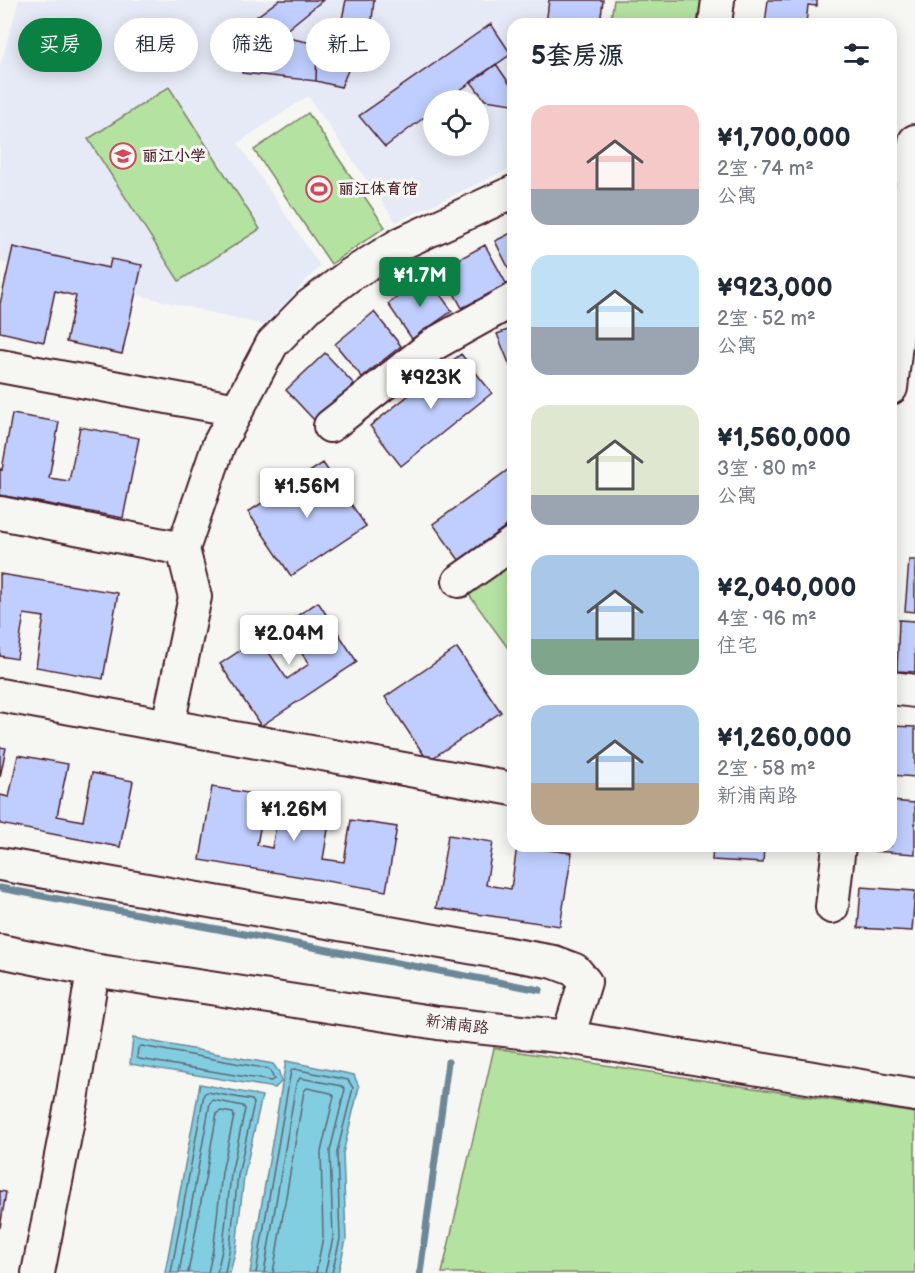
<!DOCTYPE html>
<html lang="zh">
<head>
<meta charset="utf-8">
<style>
	:root { --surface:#fff; --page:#f6f6f7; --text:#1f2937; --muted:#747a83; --accent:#0b8043 }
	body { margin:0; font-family:"Balsamiq Sans","LXGW WenKai TC",sans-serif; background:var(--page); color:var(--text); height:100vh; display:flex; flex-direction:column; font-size:22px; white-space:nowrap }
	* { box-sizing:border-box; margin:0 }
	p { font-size:20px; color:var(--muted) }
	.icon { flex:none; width:33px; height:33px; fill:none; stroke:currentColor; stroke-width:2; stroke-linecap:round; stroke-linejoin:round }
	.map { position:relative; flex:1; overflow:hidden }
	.drawer { position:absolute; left:507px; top:18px; width:390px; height:834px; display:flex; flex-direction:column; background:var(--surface); border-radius:18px; box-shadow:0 3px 15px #0003 }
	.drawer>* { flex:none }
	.top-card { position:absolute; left:18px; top:18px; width:399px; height:54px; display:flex; gap:12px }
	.tools { position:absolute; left:423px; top:90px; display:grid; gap:12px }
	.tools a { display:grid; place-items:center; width:66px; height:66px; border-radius:50%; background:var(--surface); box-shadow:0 3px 15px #0003; font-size:30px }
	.price { position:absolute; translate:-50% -51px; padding:0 14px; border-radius:6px; background:#fff; color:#222; font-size:20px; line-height:39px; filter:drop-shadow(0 2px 3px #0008) }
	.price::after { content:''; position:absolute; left:50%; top:36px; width:18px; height:14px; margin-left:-9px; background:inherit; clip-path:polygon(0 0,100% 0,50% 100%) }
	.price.current { background:var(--accent); color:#fff }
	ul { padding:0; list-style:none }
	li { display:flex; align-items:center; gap:18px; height:150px; padding:0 24px }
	li span { display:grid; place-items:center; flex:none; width:168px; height:120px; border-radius:18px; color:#555 }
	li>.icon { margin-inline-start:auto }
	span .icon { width:72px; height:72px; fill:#fffc; stroke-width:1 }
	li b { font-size:26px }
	h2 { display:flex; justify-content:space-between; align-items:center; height:72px; padding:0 24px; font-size:26px }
	.tag { padding:0 21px; border-radius:27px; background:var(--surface); box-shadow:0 3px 15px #0003; font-size:21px; line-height:54px }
	.tag.current { background:var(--accent); color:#fff }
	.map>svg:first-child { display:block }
</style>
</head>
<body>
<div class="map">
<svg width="915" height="1273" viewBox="0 0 915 1273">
	<rect width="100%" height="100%" fill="#f6f6f2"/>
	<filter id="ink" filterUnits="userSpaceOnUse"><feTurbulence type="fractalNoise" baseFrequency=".0167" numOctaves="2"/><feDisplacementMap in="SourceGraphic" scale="12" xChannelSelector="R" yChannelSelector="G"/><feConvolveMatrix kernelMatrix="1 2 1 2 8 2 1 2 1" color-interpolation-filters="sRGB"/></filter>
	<g filter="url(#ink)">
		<!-- built -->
		<path fill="#e6eaf6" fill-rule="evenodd" d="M 19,0 L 603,0 L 600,24 L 513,24 L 513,167 L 396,222 L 308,96 L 238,143 L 320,266 L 264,325 L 0,262 L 0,66 ZM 434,100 L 478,100 L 478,146 L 434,146 Z"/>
		<!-- green -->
		<path fill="#b3e2a1" stroke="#7e8066" stroke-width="1.5" d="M 614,0 L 701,0 L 697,24 L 610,24 Z
			M 169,87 L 260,229 L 179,281 L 88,139 Z
			M 308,113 L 385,227 L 331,264 L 254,150 Z
			M 513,543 L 513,655 L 459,581 Z
			M 494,1048 L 915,1113 L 915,1273 L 442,1273 Z"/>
		<!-- water -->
		<path fill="#82cee1" stroke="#6c8898" stroke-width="1.5" d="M 133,1038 L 273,1064 L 279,1072 L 281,1082 L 275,1088 L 130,1064 Z
			M 286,1061 L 354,1075 L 359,1087 L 343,1153 L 346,1240 L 338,1273 L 250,1273 Z
			M 200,1084 L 262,1096 L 244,1176 L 236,1248 L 230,1273 L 165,1273 Z"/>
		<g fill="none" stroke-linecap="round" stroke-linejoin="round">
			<!-- shore -->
			<path stroke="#606574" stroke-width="1.5" d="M 141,1046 L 269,1069 L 274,1079 L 271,1081 L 139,1059 L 137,1057 L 138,1048 Z
				M 171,1273 L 204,1094 L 207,1092 L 252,1100 L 254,1103 L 238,1175 L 230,1246 L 225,1273
				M 179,1273 L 210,1103 L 213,1100 L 243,1106 L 245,1109 L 231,1174 L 223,1245 L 217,1273
				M 188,1273 L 217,1113 L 221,1111 L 233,1113 L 234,1116 L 222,1172 L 214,1244 L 208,1273
				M 256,1273 L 289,1082 L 291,1071 L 294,1069 L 348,1080 L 353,1088 L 337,1152 L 340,1239 L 332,1273
				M 264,1273 L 296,1084 L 300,1078 L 342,1086 L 345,1089 L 330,1151 L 333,1238 L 325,1273
				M 273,1273 L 304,1091 L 307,1088 L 331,1093 L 334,1096 L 321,1152 L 323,1237 L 316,1273"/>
			<!-- stream -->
			<path stroke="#6c8898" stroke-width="7" d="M 0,888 L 540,990
				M 420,1273 L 448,1062"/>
		</g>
		<!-- building -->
		<path fill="#bfcefe" stroke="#4a1f2b" stroke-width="1.5" d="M 279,0 L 323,0 L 279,36 L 317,44 L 316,81 L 242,73 L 248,23 Z
			M 346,0 L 374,0 L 367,70 L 349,68 L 341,87 L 316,81 L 317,44 L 329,45 L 338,38 Z
			M 549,0 L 603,0 L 600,24 L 546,24 Z
			M 768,0 L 817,0 L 817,6 L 808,5 L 806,24 L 765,24 Z
			M 491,24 L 511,54 L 446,100 L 434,100 L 434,110 L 385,147 L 359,116 Z
			M 496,64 L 509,83 L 513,83 L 513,104 L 485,100 L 471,82 Z
			M 513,232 L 513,277 L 495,241 Z
			M 485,245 L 507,285 L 462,308 L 441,269 Z
			M 13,247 L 109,268 L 111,259 L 142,265 L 122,354 L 66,342 L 76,296 L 55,291 L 44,342 L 0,332 L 0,304 Z
			M 427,276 L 452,311 L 412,339 L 388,304 Z
			M 374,312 L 401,346 L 362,377 L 335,344 Z
			M 513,328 L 513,373 L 497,334 Z
			M 325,353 L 354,384 L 315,421 L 286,390 Z
			M 461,354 L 492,393 L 401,466 L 370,426 Z
			M 12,414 L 59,422 L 49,478 L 69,481 L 80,427 L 139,438 L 123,518 L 0,495 L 0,469 L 2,470 Z
			M 323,463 L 366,526 L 291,576 L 248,512 Z
			M 512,467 L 513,521 L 459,560 L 433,524 Z
			M 909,560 L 915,560 L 915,612 L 905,611 Z
			M 0,574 L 118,593 L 103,679 L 36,667 L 44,617 L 24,614 L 17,659 L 0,656 Z
			M 318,602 L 357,662 L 261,726 L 220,664 L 259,638 L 287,679 L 309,664 L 283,625 Z
			M 899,620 L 915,621 L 915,672 L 897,671 Z
			M 457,648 L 501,712 L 428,761 L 385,697 Z
			M 891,726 L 915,727 L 915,777 L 891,775 Z
			M 0,747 L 6,748 L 0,777 Z
			M 18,755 L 68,764 L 57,816 L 83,821 L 92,773 L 133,781 L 120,847 L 0,824 L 0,795 L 9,797 Z
			M 212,787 L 266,796 L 257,845 L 272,848 L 280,804 L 331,812 L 323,859 L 344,862 L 351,820 L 397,827 L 386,891 L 200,860 Z
			M 891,801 L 915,803 L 915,854 L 872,851 L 873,846 L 891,846 Z
			M 448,835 L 493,842 L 486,885 L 511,889 L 517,846 L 572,853 L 560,926 L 436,908 Z
			M 713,846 L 764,846 L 763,863 L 712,860 Z
			M 861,887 L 915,891 L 912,931 L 858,928 Z
			M 0,1191 L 6,1192 L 0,1228 Z"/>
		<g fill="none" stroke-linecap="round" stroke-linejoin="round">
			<!-- minor casing -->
			<g stroke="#4a1f2b" stroke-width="36">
				<path id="minor" d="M 715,24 L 718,0
					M 0,366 L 237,410
					M 891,388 L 905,264 L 915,141
					M 330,426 L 434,344 L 513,300
					M 0,513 L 183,549
					M 459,581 L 513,543
					M 891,688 L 915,691
					M 0,695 L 513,789
					M 168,725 L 195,597 L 183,549 L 219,444 L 272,344 L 309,306 L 350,275 L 402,243 L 513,192
					M 0,864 L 554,962 L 575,970 L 585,982 L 568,1037
					M 832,907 L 839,846
					M 0,951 L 93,970 L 438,1023 L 568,1037 L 915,1095
					M 38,1273 L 72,1100 L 93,970"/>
			</g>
			<!-- minor -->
			<use href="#minor" stroke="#f6f6f2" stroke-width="32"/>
		</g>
	</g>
	<!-- icons -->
	<defs>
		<g id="school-ring" transform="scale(1.35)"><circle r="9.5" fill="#f6f6f2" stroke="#d1495b" stroke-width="1.5"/><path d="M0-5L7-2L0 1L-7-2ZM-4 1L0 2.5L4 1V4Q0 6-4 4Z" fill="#d1495b"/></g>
		<g id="stadium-ring" transform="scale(1.35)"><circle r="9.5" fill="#f6f6f2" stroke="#d1495b" stroke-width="1.5"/><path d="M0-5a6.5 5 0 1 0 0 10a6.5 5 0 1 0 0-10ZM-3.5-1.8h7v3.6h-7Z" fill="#d1495b"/></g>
	</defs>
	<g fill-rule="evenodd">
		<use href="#school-ring" x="123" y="156"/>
		<use href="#stadium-ring" x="319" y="189"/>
	</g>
	<g text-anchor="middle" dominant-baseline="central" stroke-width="6" stroke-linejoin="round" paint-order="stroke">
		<!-- poi labels -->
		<g font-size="16" font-weight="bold" fill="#4a1f2b" stroke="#f6f6f2" text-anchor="start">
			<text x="142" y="156">丽江小学</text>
			<text x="338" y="189">丽江体育馆</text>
		</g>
		<!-- street labels -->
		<g font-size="16" fill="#4a1f2b" stroke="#f6f6f2">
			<text transform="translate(457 1025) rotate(7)">新浦南路</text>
		</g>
	</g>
</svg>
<div class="tools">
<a><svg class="icon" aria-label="locate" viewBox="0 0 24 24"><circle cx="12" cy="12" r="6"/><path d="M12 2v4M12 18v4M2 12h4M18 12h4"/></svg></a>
</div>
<b class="price current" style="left:420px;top:308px">¥1.7M</b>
<b class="price" style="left:431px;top:410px">¥923K</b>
<b class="price" style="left:307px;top:519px">¥1.56M</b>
<b class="price" style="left:289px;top:666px">¥2.04M</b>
<b class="price" style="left:294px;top:842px">¥1.26M</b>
<div class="top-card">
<a class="tag current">买房</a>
<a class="tag">租房</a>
<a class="tag">筛选</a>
<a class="tag">新上</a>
</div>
<section class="drawer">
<h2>5套房源<svg class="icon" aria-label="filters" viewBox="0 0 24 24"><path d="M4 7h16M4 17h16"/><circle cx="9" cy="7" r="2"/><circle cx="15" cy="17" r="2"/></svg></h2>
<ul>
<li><span style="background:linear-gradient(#f6c9c9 70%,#9aa5b1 0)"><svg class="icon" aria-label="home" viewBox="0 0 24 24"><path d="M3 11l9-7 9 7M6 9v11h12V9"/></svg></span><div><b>¥1,700,000</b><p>2室 · 74 m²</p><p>公寓</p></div></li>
<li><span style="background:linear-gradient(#bfe0f5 60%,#9aa5b1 0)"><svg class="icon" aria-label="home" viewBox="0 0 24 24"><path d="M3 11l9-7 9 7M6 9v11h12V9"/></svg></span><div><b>¥923,000</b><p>2室 · 52 m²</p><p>公寓</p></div></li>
<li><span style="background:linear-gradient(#dfe7d0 75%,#9aa5b1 0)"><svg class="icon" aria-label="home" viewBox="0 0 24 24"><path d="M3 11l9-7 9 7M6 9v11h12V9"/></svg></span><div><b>¥1,560,000</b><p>3室 · 80 m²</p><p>公寓</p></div></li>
<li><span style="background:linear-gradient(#a9c7e8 70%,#7fa58c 0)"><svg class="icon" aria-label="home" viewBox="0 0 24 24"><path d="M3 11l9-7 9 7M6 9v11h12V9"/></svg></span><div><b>¥2,040,000</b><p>4室 · 96 m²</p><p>住宅</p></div></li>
<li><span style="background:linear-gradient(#a9c7e8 65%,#b9a48a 0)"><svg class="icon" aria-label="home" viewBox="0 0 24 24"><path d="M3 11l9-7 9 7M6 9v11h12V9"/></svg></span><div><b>¥1,260,000</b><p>2室 · 58 m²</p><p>新浦南路</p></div></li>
</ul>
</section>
</div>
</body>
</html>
